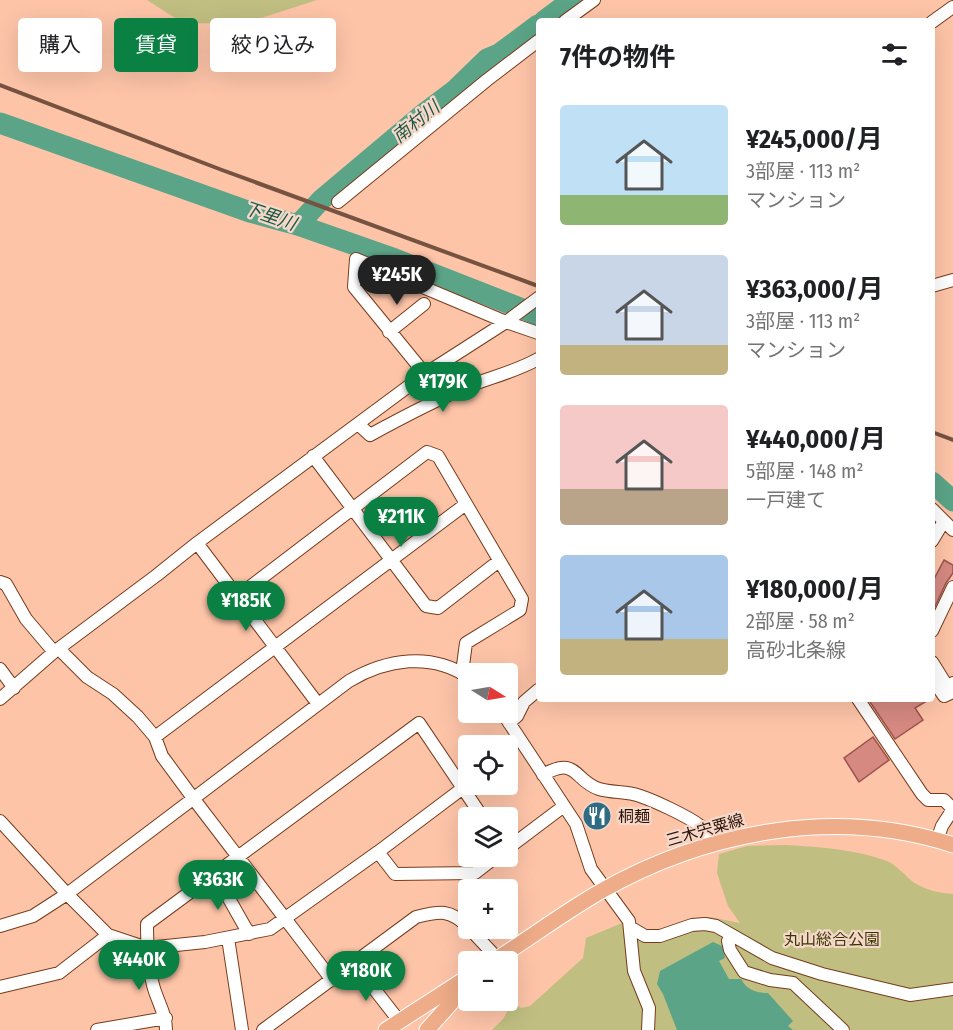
<!DOCTYPE html>
<html lang="ja">
<head>
<meta charset="utf-8">
<style>
	:root { --surface:#fff; --page:#f2f2f2; --text:#202124; --muted:#757577; --accent:#0b8043 }
	body { margin:0; font-family:"Fira Sans Condensed","Noto Sans JP",sans-serif; background:var(--page); color:var(--text); height:100vh; display:flex; flex-direction:column; font-size:22px; white-space:nowrap }
	* { box-sizing:border-box; margin:0 }
	p { font-size:20px; color:var(--muted) }
	.icon { flex:none; width:33px; height:33px; fill:none; stroke:currentColor; stroke-width:2; stroke-linecap:round; stroke-linejoin:round }
	.map { position:relative; flex:1; overflow:hidden }
	.drawer { position:absolute; left:536px; top:18px; width:399px; height:684px; display:flex; flex-direction:column; background:var(--surface); border-radius:6px; box-shadow:0 6px 24px #0002 }
	.drawer>* { flex:none }
	.hud { position:absolute; left:18px; top:18px; width:428px; height:54px; display:flex; gap:12px }
	.needle { width:39px; rotate:101deg }
	.controls { position:absolute; left:458px; top:663px; display:grid; gap:12px }
	.controls a { display:grid; place-items:center; width:60px; height:60px; border-radius:6px; background:var(--surface); box-shadow:0 6px 24px #0002; font-size:30px }
	.price { position:absolute; translate:-50% -51px; padding:0 14px; border-radius:21px; background:var(--accent); color:#fff; font-size:20px; line-height:39px; filter:drop-shadow(0 2px 3px #0008) }
	.price::after { content:''; position:absolute; left:50%; top:36px; width:18px; height:14px; margin-left:-9px; background:inherit; clip-path:polygon(0 0,100% 0,50% 100%) }
	.price.active { background:#222; color:#fff }
	ul { padding:0; list-style:none }
	li { display:flex; align-items:center; gap:18px; height:150px; padding:0 24px }
	li span { display:grid; place-items:center; flex:none; width:168px; height:120px; border-radius:6px; color:#555 }
	li>.icon { margin-inline-start:auto }
	span .icon { width:72px; height:72px; fill:#fffc; stroke-width:1 }
	li b { font-size:26px }
	h2 { display:flex; justify-content:space-between; align-items:center; height:72px; padding:0 24px; font-size:26px }
	.chip { padding:0 21px; border-radius:6px; background:var(--surface); box-shadow:0 6px 24px #0002; font-size:21px; line-height:54px }
	.chip.active { background:var(--accent); color:#fff }
	.map>svg:first-child { display:block }
</style>
</head>
<body>
<div class="map">
<svg width="953" height="1030" viewBox="0 0 953 1030">
	<rect width="100%" height="100%" fill="#fdc4a8"/>
	<!-- green -->
	<path fill="#c0be81" d="M 147,0 L 317,0 L 242,24 L 183,23 Z
		M 785,845 C 820,847 854,849 887,861 C 898,866 904,875 913,882 C 925,890 939,893 953,894 L 953,1030 L 492,1030 C 505,1017 509,1016 507,997 L 521,1008 L 530,1006 L 583,958 L 586,938 L 627,921 L 644,931 L 679,926 L 710,917 L 740,923 L 728,906 L 717,873 L 719,854 L 747,846 Z"/>
	<!-- water -->
	<path fill="#5ba488" d="M 713,942 L 722,946 L 725,958 L 719,961 L 729,979 L 741,979 C 747,990 756,993 768,993 L 793,1021 L 788,1026 L 793,1030 L 677,1030 L 663,994 L 657,984 L 660,971 Z"/>
	<g fill="none" stroke-linecap="round" stroke-linejoin="round">
		<!-- river -->
		<path stroke="#5ba488" stroke-width="21" d="M 544,21 L 572,0
			M 0,123 L 250,212 L 298,225 L 395,259 L 538,315
			M 298,225 L 321,200 L 422,115 L 454,91 L 487,59 L 499,54 L 538,25
			M 932,482 L 953,501"/>
	</g>
	<!-- building -->
	<path fill="#d58981" stroke="#9a544d" stroke-width="1.5" d="M 944,560 L 953,565 L 953,573 L 946,583 L 932,613 L 932,583 Z
		M 868,699 L 930,699 L 915,708 L 923,720 L 895,739 Z
		M 873,737 L 889,760 L 859,782 L 844,758 Z"/>
	<g fill="none" stroke-linecap="round" stroke-linejoin="round">
		<!-- minor casing -->
		<g stroke="#773c1c" stroke-width="14">
			<path id="minor" d="M 565,21 L 594,0
				M 932,22 L 953,7
				M 338,202 L 487,80 L 538,41
				M 932,286 L 953,280
				M 389,332 L 424,304
				M 425,374 L 354,287 L 356,259 L 506,322 L 538,333
				M 358,424 L 370,435 C 403,417 435,400 469,386 C 492,377 517,371 538,359
				M 313,456 L 426,606 L 438,608 L 499,561
				M 932,509 L 953,530
				M 932,541 L 944,521
				M 197,543 L 318,704
				M 0,582 L 6,584 L 26,619 L 54,652
				M 238,596 L 427,452 L 438,456 L 522,599 L 520,610 L 466,643 L 462,673
				M 932,631 L 953,587
				M 59,649 L 87,677 L 113,694 L 138,717 L 155,737 L 162,756 L 193,798 L 332,980
				M 932,662 L 947,686 L 953,683
				M 0,669 L 14,688
				M 934,681 L 944,696 L 953,692
				M 0,699 L 54,652 L 157,575 L 197,543 L 425,374 L 506,322 L 538,298
				M 858,699 L 922,794 L 928,800 L 944,800 L 953,809
				M 502,712 L 576,824 L 591,869 L 629,921 L 634,971 L 649,1008 L 648,1030
				M 509,723 L 517,716 L 524,702 L 538,690
				M 155,737 L 466,504
				M 543,775 C 577,755 574,781 599,789 C 612,793 628,791 640,796 C 655,801 687,816 699,825 C 705,828 710,837 714,842
				M 0,821 L 67,894 L 108,935 L 147,948 L 205,942 L 270,929 L 378,852 L 463,788
				M 937,840 L 942,826 L 953,809
				M 507,849 L 564,806
				M 378,852 L 395,874 L 475,873 L 497,856
				M 215,874 L 249,934
				M 0,926 L 33,916 L 67,894 L 349,681 C 386,659 431,652 468,677
				M 469,928 L 497,958
				M 630,930 L 633,929 L 645,936 L 660,936 L 692,925 L 705,924 L 716,926 L 772,958 L 822,974 L 910,995 L 953,989
				M 731,935 L 728,941 L 730,950 L 744,972 L 770,980 L 793,983 L 843,1030
				M 228,938 L 242,1030
				M 354,963 L 400,1022
				M 0,987 L 59,973 L 108,935
				M 97,1030 L 166,1018
				M 166,1030 C 166,1013 157,1001 153,985 C 148,965 147,945 147,924 L 419,723 L 483,818
				M 263,1030 L 416,917 C 440,911 450,909 468,927"/>
		</g>
		<!-- major casing -->
		<g stroke="#fff" stroke-width="17">
			<path id="major" d="M 492,962 C 529,939 564,912 603,890 C 708,831 836,807 953,845
				M 386,1030 L 468,977
				M 427,1030 L 468,984"/>
		</g>
		<!-- minor -->
		<use href="#minor" stroke="#fff" stroke-width="12"/>
		<!-- major -->
		<use href="#major" stroke="#eeac88" stroke-width="15"/>
		<!-- rail -->
		<path stroke="#765240" stroke-width="4" d="M 0,85 L 222,170 L 538,286
			M 932,432 L 953,440"/>
	</g>
	<!-- icons -->
	<defs>
		<g id="restaurant-disc" transform="scale(1.5)"><circle r="9.5" fill="#2f6b82" stroke="#f5d8ca"/><path d="M-5-6h1v4h1v-4h1v4h1v-4h1v5L-1.5 .5V6h-2V.5L-5-1ZM5-6V6H3V1.5H1.5Q1.5-4 5-6Z" fill="#fff"/></g>
	</defs>
	<g fill-rule="evenodd">
		<use href="#restaurant-disc" x="597" y="816"/>
	</g>
	<g text-anchor="middle" dominant-baseline="central" stroke-width="4.5" stroke-linejoin="round" paint-order="stroke">
		<!-- poi labels -->
		<g font-size="16" fill="#2c1306" stroke="#f5d8ca" text-anchor="start">
			<text x="618" y="816">桐麺</text>
		</g>
		<!-- street labels -->
		<g font-size="16" fill="#2c1306" stroke="#f5d8ca">
			<text transform="translate(705 830) rotate(-16)">三木宍粟線</text>
		</g>
		<!-- park labels -->
		<g font-size="16" fill="#3a3702" stroke="#f5d8ca">
			<text x="832" y="939">丸山総合公園</text>
		</g>
		<!-- water labels -->
		<g font-size="18" font-style="italic" fill="#1d5743" stroke="#f5d8ca">
			<text transform="translate(416 122) rotate(-39)">南村川</text>
			<text transform="translate(270 216) rotate(19)">下里川</text>
		</g>
	</g>
</svg>
<div class="controls">
<a><svg class="needle" viewBox="-14 -14 28 28"><path d="M0-13l5 13h-10z" fill="#e53935"/><path d="M0 13l5-13h-10z" fill="#757577"/></svg></a>
<a><svg class="icon" aria-label="locate" viewBox="0 0 24 24"><circle cx="12" cy="12" r="6"/><path d="M12 2v4M12 18v4M2 12h4M18 12h4"/></svg></a>
<a><svg class="icon" aria-label="layers" viewBox="0 0 24 24"><path d="M12 4l9 5-9 5-9-5zM3 14l9 5 9-5"/></svg></a>
<a>+</a>
<a>−</a>
</div>
<b class="price active" style="left:397px;top:306px">¥245K</b>
<b class="price" style="left:443px;top:413px">¥179K</b>
<b class="price" style="left:401px;top:548px">¥211K</b>
<b class="price" style="left:246px;top:632px">¥185K</b>
<b class="price" style="left:218px;top:911px">¥363K</b>
<b class="price" style="left:139px;top:991px">¥440K</b>
<b class="price" style="left:366px;top:1002px">¥180K</b>
<div class="hud">
<a class="chip">購入</a>
<a class="chip active">賃貸</a>
<a class="chip">絞り込み</a>
</div>
<section class="drawer">
<h2>7件の物件<svg class="icon" aria-label="filters" viewBox="0 0 24 24"><path d="M4 7h16M4 17h16"/><circle cx="9" cy="7" r="2"/><circle cx="15" cy="17" r="2"/></svg></h2>
<ul>
<li><span style="background:linear-gradient(#bfe0f5 75%,#8fb573 0)"><svg class="icon" aria-label="home" viewBox="0 0 24 24"><path d="M3 11l9-7 9 7M6 9v11h12V9"/></svg></span><div><b>¥245,000/月</b><p>3部屋 · 113 m²</p><p>マンション</p></div></li>
<li><span style="background:linear-gradient(#c9d6e8 75%,#c2b280 0)"><svg class="icon" aria-label="home" viewBox="0 0 24 24"><path d="M3 11l9-7 9 7M6 9v11h12V9"/></svg></span><div><b>¥363,000/月</b><p>3部屋 · 113 m²</p><p>マンション</p></div></li>
<li><span style="background:linear-gradient(#f6c9c9 70%,#b9a48a 0)"><svg class="icon" aria-label="home" viewBox="0 0 24 24"><path d="M3 11l9-7 9 7M6 9v11h12V9"/></svg></span><div><b>¥440,000/月</b><p>5部屋 · 148 m²</p><p>一戸建て</p></div></li>
<li><span style="background:linear-gradient(#a9c7e8 70%,#c2b280 0)"><svg class="icon" aria-label="home" viewBox="0 0 24 24"><path d="M3 11l9-7 9 7M6 9v11h12V9"/></svg></span><div><b>¥180,000/月</b><p>2部屋 · 58 m²</p><p>高砂北条線</p></div></li>
</ul>
</section>
</div>
</body>
</html>
